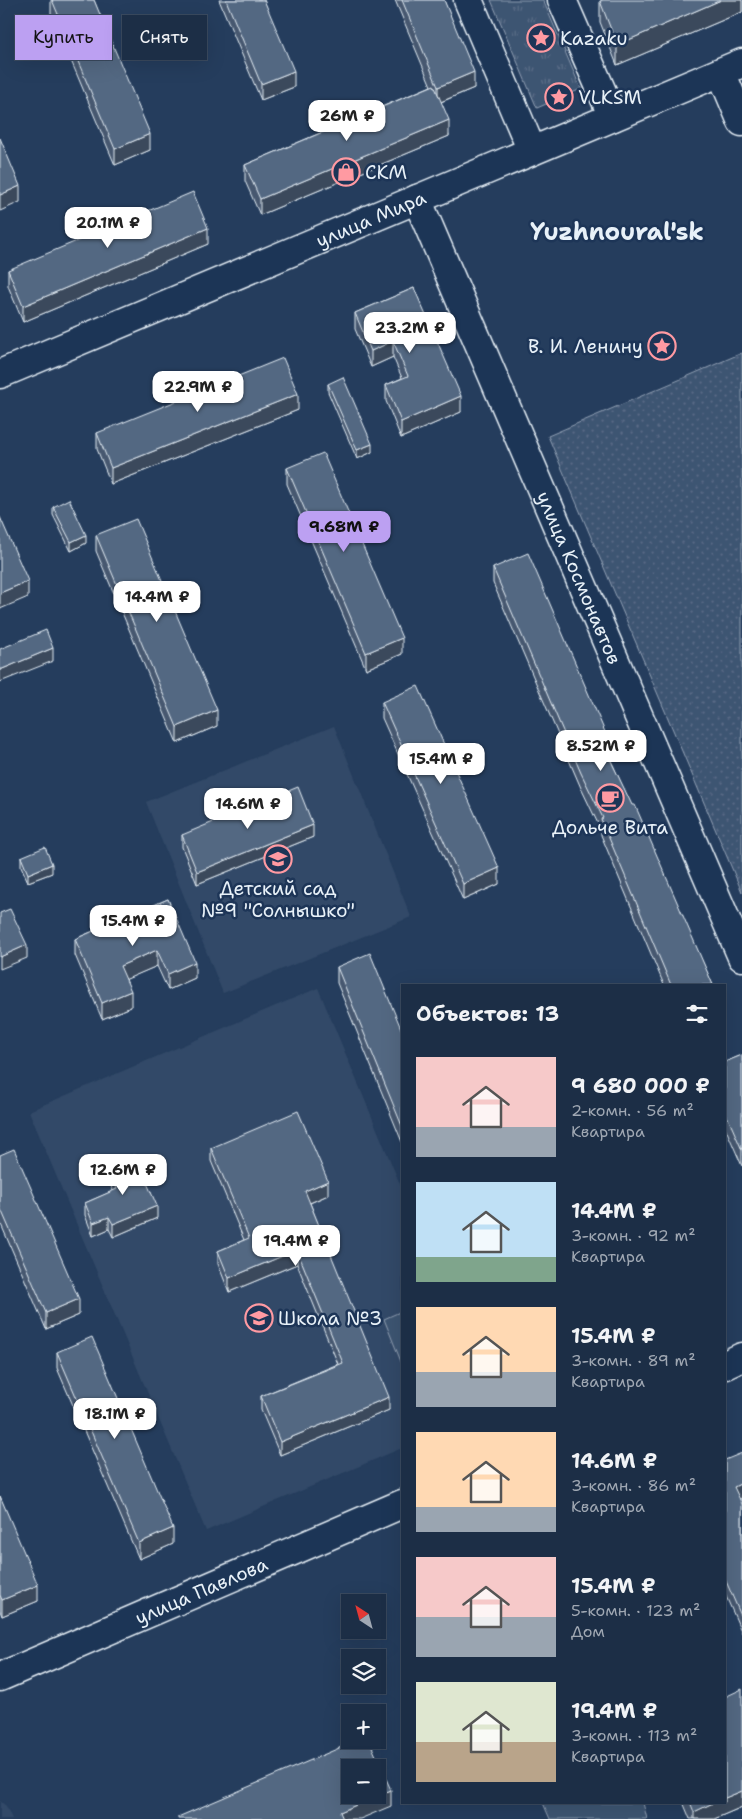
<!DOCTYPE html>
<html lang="ru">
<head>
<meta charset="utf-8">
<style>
	:root { --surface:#1c2e46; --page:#293a51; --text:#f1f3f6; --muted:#a0a8b3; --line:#3a4a5f; --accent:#bca0f2 }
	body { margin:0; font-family:"Shantell Sans",sans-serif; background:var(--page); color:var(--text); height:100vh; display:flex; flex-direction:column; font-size:19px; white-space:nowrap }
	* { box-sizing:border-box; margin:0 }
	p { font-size:16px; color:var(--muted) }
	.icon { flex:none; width:28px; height:28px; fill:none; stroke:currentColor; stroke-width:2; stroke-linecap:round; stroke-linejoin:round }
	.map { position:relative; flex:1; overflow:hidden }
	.details { position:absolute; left:401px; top:984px; width:325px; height:820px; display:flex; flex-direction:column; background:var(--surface); border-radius:0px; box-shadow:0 5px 20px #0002,0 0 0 1px var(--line) }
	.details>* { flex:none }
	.banner { position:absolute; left:15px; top:15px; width:311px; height:45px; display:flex; gap:10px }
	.needle { width:32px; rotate:324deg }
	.tools { position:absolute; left:341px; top:1594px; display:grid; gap:10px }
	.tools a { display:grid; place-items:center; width:45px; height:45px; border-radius:0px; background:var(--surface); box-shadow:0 5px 20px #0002,0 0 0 1px var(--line); font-size:25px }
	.price { position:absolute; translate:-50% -42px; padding:0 11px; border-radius:10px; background:#fff; color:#222; font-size:16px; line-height:32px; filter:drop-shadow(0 1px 2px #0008) }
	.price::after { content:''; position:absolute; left:50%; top:30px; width:15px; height:11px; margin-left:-8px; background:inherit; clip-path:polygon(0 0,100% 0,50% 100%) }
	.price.selected { background:var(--accent); color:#111 }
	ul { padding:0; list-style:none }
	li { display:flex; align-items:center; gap:15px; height:125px; padding:0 15px }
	li span { display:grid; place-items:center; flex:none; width:140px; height:100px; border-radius:0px; color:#555 }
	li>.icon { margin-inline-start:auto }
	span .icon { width:60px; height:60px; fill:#fffc; stroke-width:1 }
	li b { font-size:21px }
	h2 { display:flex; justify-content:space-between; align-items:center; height:60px; padding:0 15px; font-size:21px }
	.pill { padding:0 18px; border-radius:0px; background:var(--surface); box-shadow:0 5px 20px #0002,0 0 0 1px var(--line); font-size:18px; line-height:45px }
	.pill.selected { background:var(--accent); color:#111 }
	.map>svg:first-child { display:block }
</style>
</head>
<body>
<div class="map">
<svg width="742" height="1819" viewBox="0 0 742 1819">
	<defs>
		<pattern id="grass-tufts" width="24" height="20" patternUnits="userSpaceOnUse" patternTransform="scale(1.25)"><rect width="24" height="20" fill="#3e5472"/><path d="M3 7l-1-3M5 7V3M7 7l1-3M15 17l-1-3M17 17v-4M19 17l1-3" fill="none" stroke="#5a6d87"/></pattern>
		<pattern id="park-dots" width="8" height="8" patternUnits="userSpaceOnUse" patternTransform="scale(1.25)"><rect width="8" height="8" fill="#3e5472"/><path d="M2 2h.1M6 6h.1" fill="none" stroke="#5a6d87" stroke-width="1.8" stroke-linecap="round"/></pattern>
	</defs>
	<rect width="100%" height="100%" fill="#253d5d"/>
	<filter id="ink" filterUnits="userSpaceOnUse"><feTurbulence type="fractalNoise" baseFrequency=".02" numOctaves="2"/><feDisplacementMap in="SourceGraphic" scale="10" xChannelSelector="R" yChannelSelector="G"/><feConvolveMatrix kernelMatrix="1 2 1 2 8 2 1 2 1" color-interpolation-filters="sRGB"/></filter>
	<g filter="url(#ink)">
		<!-- built -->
		<path fill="#334a68" d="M 334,726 L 411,917 L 223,993 L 146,802 Z
			M 318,988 L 402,1189 L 402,1448 L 206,1531 L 29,1111 Z
			M 0,1801 L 6,1806 L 12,1819 L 0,1819 Z"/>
		<!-- grass -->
		<path fill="url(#grass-tufts)" stroke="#93a2b5" d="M 491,0 L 543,0 L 581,89 L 537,108 Z"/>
		<!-- park -->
		<path fill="url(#park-dots)" stroke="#93a2b5" d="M 742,353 L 742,892 L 548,436 Z"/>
		<!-- pitch -->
		<path fill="#3e5472" stroke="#93a2b5" d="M 402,1311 L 402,1364 L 384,1319 Z
			M 543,1803 L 643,1803 L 647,1819 L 550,1819 Z"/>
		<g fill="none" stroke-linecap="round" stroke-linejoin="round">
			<!-- minor casing -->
			<g stroke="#e8f1f8" stroke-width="31">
				<g id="minor">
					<path d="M 468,0 L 532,151"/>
					<path d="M 562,0 L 613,117"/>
					<path d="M 721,72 L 742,122"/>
					<path id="s1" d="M 417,199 L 742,957"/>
					<path id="s2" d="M 0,374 L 742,63"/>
					<path d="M 725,1365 L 742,1357"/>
					<path id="s3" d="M 0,1677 L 402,1504"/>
				</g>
			</g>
			<!-- minor -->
			<use href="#minor" stroke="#1d3557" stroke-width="28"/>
		</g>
		<!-- wall -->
		<path fill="#475970" stroke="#e8f1f8" d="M 51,0 L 94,0 L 150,150 L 115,165 L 51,13 Z
			M 219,0 L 264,0 L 294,87 L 261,100 Z
			M 395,0 L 444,0 L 474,88 L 441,102 L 449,136 L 260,215 L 245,181 L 245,165 L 431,86 Z
			M 742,0 L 742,12 L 617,65 L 600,22 L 600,1 Z
			M 208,244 L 23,322 L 8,286 L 8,270 Z
			M 414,288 L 461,412 L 401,438 L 386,401 L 386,385 L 402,378 L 393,357 L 371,367 L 355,329 L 355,313 Z
			M 328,384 L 372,452 L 357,459 L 328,392 Z
			M 298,410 L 111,484 L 97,449 L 97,433 Z
			M 287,468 L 402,654 L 366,669 L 287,484 Z
			M 53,507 L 86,543 L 71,551 L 53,515 Z
			M 96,535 L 217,726 L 177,743 L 96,551 Z
			M 493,568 L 608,754 L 713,985 L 664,985 L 601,835 L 601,830 L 581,788 L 493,583 Z
			M 382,702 L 499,884 L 463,900 L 382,718 Z
			M 182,835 L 313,837 L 197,884 L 182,847 Z
			M 21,857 L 52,873 L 28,882 L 21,866 Z
			M 168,899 L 195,978 L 168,990 L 157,966 L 126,979 L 131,1007 L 102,1019 L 75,955 L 75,939 Z
			M 337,967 L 402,1031 L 402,1142 L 337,983 Z
			M 742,1055 L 742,1166 L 725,1127 L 725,1062 Z
			M 211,1148 L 328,1195 L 310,1203 L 389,1410 L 280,1455 L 261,1410 L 261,1396 L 338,1364 L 297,1264 L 229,1292 L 218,1264 L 218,1251 L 244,1240 L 211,1161 Z
			M 0,1155 L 79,1315 L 46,1329 L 0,1222 Z
			M 110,1171 L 157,1218 L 113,1237 L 109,1229 L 93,1236 L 85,1215 L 85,1203 L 113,1191 L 110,1184 Z
			M 57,1352 L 173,1544 L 139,1559 L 57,1368 Z
			M 725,1460 L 742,1498 L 740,1499 L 742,1504 L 742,1633 L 725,1594 Z
			M 0,1496 L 38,1601 L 2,1616 L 0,1611 Z
			M 683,1802 L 725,1802 L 742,1807 L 714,1819 L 690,1819 Z"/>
		<!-- shaded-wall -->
		<path fill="#3a485b" stroke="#e8f1f8" d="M 721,0 L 742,0 L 742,12 L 617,65 L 617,45 Z
			M 294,71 L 294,87 L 261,100 L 261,84 Z
			M 474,72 L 474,88 L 438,103 L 438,87 Z
			M 449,120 L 449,136 L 260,215 L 260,199 Z
			M 150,134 L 150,150 L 115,165 L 115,149 Z
			M 20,186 L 20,202 L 0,211 L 0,195 Z
			M 208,228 L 208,244 L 23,322 L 23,306 Z
			M 393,341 L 393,357 L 371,367 L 371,351 Z
			M 298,394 L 298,410 L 111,484 L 111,468 Z
			M 461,396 L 461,412 L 401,438 L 401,422 Z
			M 372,444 L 372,452 L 357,459 L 357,450 Z
			M 86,535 L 86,543 L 71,551 L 71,542 Z
			M 28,581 L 28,597 L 0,609 L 0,593 Z
			M 402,638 L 402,654 L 366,669 L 366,653 Z
			M 53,648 L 53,661 L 0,682 L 0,670 Z
			M 217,710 L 217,726 L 177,743 L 177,727 Z
			M 608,739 L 608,754 L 602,757 L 602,742 Z
			M 313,825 L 313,837 L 197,884 L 197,872 Z
			M 52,864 L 52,873 L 28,882 L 28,874 Z
			M 499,868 L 499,884 L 463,900 L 463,884 Z
			M 27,945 L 27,958 L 0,969 L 0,957 Z
			M 157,950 L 157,966 L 120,982 L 120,966 Z
			M 195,962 L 195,978 L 168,990 L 168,974 Z
			M 131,991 L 131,1007 L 102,1019 L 102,1003 Z
			M 328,1181 L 328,1195 L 305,1205 L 305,1191 Z
			M 157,1206 L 157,1218 L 113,1237 L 113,1224 Z
			M 109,1217 L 109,1229 L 93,1236 L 93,1223 Z
			M 297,1250 L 297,1264 L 229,1292 L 229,1278 Z
			M 79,1299 L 79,1315 L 46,1329 L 46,1313 Z
			M 389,1397 L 389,1410 L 280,1455 L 280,1442 Z
			M 742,1483 L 742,1498 L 734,1502 L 734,1487 Z
			M 173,1528 L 173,1544 L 139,1559 L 139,1543 Z
			M 38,1585 L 38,1601 L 2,1616 L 2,1600 Z
			M 391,1790 L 391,1806 L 360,1819 L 340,1819 L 340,1812 Z
			M 742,1791 L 742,1807 L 714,1819 L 694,1819 L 694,1812 L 715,1802 L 725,1802 L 725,1798 Z"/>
		<!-- building -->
		<path fill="#536782" stroke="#e8f1f8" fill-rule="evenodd" d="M 52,0 L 94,0 L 150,134 L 115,149 Z
			M 226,0 L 264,0 L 294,71 L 261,84 Z
			M 402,0 L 444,0 L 474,72 L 438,87 Z
			M 603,0 L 721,0 L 617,45 L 600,1 Z
			M 434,85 L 449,120 L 260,199 L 245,165 Z
			M 0,138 L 20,186 L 0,195 Z
			M 193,192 L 208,228 L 23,306 L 8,270 Z
			M 414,288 L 461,396 L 401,422 L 386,385 L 408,376 L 393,341 L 371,351 L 355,313 Z
			M 283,358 L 298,394 L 111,468 L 97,433 Z
			M 343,377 L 372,444 L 357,450 L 328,384 Z
			M 323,453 L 402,638 L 366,653 L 287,468 Z
			M 69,499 L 86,535 L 71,542 L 53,507 Z
			M 0,517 L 28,581 L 0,593 Z
			M 136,519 L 217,710 L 177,727 L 96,535 Z
			M 528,553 L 608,739 L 602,742 L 632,805 L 635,805 L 713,985 L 671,985 L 601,819 L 603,818 L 581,773 L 493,568 Z
			M 46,630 L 53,648 L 0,670 L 0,649 Z
			M 418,686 L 499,868 L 463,884 L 382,702 Z
			M 298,787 L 313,825 L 197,872 L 182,835 Z
			M 45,847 L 52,864 L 28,874 L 21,857 Z
			M 168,899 L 195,962 L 168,974 L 157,950 L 120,966 L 131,991 L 102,1003 L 75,939 Z
			M 10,909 L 27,945 L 0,957 L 0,913 Z
			M 370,953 L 402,1031 L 402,1126 L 337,967 Z
			M 742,1055 L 742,1150 L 725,1111 L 725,1062 Z
			M 298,1111 L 328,1181 L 305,1191 L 389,1397 L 280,1442 L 261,1396 L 343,1363 L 297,1250 L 229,1278 L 218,1251 L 249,1238 L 211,1148 Z
			M 14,1149 L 79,1299 L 46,1313 L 0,1207 L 0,1155 Z
			M 137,1160 L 157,1206 L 113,1224 L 109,1217 L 93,1223 L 85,1203 L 117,1189 L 110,1171 Z
			M 92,1337 L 173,1528 L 139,1543 L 57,1352 Z
			M 742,1453 L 742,1483 L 734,1487 L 742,1504 L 742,1618 L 725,1579 L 725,1460 Z
			M 0,1496 L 38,1585 L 2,1600 L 0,1595 Z
			M 742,1689 L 742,1791 L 725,1798 L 725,1697 Z
			M 358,1740 L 369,1740 L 391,1790 L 340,1812 L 343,1819 L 178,1819 L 178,1817 ZM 350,1768 L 378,1768 L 378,1795 L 350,1795 Z
			M 690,1802 L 715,1802 L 694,1812 Z"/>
	</g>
	<!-- icons -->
	<defs>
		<g id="sight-ring" transform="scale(1.4375)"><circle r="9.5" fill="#1d3557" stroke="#ff9aa2" stroke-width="1.5"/><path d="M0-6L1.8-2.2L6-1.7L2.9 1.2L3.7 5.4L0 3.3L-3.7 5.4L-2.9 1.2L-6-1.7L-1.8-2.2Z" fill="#ff9aa2"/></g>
		<g id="shop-ring" transform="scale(1.4375)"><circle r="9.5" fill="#1d3557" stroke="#ff9aa2" stroke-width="1.5"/><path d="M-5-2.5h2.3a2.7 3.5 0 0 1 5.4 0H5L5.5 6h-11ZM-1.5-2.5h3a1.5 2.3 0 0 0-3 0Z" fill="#ff9aa2"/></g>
		<g id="cafe-ring" transform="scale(1.4375)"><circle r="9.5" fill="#1d3557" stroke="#ff9aa2" stroke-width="1.5"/><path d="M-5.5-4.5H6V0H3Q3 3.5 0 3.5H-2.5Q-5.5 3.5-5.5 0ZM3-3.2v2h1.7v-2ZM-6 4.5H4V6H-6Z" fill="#ff9aa2"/></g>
		<g id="school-ring" transform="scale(1.4375)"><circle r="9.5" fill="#1d3557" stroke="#ff9aa2" stroke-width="1.5"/><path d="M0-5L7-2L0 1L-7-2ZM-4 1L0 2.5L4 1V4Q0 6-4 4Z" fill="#ff9aa2"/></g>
	</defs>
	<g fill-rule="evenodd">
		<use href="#sight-ring" x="541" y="38"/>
		<use href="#sight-ring" x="559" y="97"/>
		<use href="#shop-ring" x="346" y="172"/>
		<use href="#sight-ring" x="662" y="346"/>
		<use href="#cafe-ring" x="610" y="798"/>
		<use href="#school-ring" x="278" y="859"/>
		<use href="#school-ring" x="259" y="1318"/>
	</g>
	<g text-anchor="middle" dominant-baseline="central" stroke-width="5" stroke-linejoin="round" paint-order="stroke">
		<!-- poi labels -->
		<g font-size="19" fill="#e8f1f8" stroke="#1d3557" text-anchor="start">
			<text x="560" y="38">Kazaku</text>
			<text x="578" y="97">VLKSM</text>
			<text x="365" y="172">СКМ</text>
			<text x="643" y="346" text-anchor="end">В. И. Ленину</text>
			<text x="610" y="827" text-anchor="middle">Дольче Вита</text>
			<text x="278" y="888" text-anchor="middle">Детский сад<tspan x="278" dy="22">№9 "Солнышко"</tspan></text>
			<text x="278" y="1318">Школа №3</text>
		</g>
		<!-- street labels -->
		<g font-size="19" fill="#e8f1f8" stroke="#1d3557">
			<text stroke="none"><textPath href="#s2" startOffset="402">улица Мира</textPath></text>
			<text stroke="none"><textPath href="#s1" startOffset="412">улица Космонавтов</textPath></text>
			<text stroke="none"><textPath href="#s3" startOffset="219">улица Павлова</textPath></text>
		</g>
		<!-- district labels -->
		<g font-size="24" font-weight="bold" fill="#e8f1f8" stroke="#1d3557">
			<text x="617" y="232">Yuzhnoural'sk</text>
		</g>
	</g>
</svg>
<div class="tools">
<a><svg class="needle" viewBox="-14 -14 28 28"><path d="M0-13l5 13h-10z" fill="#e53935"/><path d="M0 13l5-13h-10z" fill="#a0a8b3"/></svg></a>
<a><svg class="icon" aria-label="layers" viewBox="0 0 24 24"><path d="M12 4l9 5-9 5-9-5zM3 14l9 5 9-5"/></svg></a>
<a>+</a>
<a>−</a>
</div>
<b class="price" style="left:347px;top:142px">26M ₽</b>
<b class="price" style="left:108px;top:249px">20.1M ₽</b>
<b class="price" style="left:410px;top:354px">23.2M ₽</b>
<b class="price" style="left:198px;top:413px">22.9M ₽</b>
<b class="price selected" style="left:344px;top:553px">9.68M ₽</b>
<b class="price" style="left:157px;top:623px">14.4M ₽</b>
<b class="price" style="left:601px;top:772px">8.52M ₽</b>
<b class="price" style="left:441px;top:785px">15.4M ₽</b>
<b class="price" style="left:248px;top:830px">14.6M ₽</b>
<b class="price" style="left:133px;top:947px">15.4M ₽</b>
<b class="price" style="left:123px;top:1196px">12.6M ₽</b>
<b class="price" style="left:296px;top:1267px">19.4M ₽</b>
<b class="price" style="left:115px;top:1440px">18.1M ₽</b>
<div class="banner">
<a class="pill selected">Купить</a>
<a class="pill">Снять</a>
</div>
<section class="details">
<h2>Объектов: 13<svg class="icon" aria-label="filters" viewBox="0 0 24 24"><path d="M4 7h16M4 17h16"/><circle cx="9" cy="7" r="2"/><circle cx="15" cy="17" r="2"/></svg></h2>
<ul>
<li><span style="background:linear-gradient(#f6c9c9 70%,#9aa5b1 0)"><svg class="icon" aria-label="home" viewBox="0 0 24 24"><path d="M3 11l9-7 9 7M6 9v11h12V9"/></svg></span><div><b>9 680 000 ₽</b><p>2-комн. · 56 m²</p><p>Квартира</p></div></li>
<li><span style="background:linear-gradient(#bfe0f5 75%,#7fa58c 0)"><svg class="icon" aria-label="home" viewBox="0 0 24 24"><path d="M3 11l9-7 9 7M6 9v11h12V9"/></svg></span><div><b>14.4M ₽</b><p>3-комн. · 92 m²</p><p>Квартира</p></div></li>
<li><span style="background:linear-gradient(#ffd9b3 65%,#9aa5b1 0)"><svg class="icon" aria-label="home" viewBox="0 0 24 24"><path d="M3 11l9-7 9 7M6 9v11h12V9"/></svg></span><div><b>15.4M ₽</b><p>3-комн. · 89 m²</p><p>Квартира</p></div></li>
<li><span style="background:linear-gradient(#ffd9b3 75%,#9aa5b1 0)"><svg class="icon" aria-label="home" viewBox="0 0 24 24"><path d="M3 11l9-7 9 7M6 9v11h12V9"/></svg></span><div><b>14.6M ₽</b><p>3-комн. · 86 m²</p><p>Квартира</p></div></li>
<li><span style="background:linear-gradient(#f6c9c9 60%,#9aa5b1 0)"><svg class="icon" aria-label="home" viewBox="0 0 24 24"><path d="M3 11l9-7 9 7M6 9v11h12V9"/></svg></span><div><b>15.4M ₽</b><p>5-комн. · 123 m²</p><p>Дом</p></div></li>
<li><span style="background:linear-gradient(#dfe7d0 60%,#b9a48a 0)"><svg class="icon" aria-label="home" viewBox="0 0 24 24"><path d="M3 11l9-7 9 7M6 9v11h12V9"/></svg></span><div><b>19.4M ₽</b><p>3-комн. · 113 m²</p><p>Квартира</p></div></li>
</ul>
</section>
</div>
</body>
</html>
